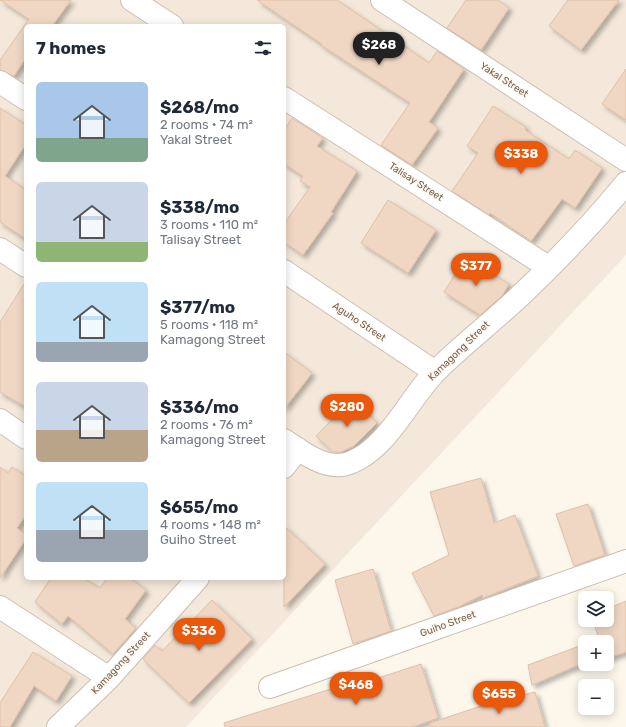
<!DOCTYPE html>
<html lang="en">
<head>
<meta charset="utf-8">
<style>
	:root { --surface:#fff; --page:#f2f2f3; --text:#1f2937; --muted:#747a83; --accent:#ea580c }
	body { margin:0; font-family:Rubik,sans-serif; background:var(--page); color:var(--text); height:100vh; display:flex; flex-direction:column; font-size:15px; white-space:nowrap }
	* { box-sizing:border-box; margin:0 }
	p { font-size:13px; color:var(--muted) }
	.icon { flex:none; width:22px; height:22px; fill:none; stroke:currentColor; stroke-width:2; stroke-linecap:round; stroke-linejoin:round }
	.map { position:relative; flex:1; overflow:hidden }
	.details { position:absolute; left:24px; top:24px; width:262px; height:556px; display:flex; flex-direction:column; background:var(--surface); border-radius:6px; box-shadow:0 2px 10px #0003 }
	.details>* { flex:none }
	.controls { position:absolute; left:578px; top:591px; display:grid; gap:8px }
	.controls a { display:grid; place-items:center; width:36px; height:36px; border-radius:6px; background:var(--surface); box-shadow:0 2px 10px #0003; font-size:20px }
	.price { position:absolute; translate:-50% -34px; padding:0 9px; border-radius:14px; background:var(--accent); color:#fff; font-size:13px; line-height:26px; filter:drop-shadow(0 1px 2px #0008) }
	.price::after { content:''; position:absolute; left:50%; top:24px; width:12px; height:9px; margin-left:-6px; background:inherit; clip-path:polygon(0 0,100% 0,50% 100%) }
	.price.on { background:#222; color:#fff }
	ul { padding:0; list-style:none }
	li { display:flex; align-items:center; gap:12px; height:100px; padding:0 12px }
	li span { display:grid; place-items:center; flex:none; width:112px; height:80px; border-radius:6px; color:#555 }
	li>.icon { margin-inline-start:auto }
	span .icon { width:48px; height:48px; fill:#fffc; stroke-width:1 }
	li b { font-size:17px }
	h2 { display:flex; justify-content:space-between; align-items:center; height:48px; padding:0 12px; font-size:17px }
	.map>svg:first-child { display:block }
</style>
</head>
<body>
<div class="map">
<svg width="626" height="727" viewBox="0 0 626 727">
	<defs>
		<filter id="shadow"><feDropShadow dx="3.5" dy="3.5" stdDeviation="2" flood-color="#0004"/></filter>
	</defs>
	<rect width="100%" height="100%" fill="#fcf6eb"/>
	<!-- residential -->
	<path fill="#f3e8da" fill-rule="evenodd" d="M 0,0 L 626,0 L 626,255 L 186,727 L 0,727 ZM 26,26 L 284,26 L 284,578 L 26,578 Z"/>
	<!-- building -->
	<path fill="#efd7c4" stroke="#e1bfa6" filter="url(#shadow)" d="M 0,0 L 71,0 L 52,26 L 26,26 L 26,58 L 14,76 L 0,70 L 0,60 L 29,19 Z
		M 257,0 L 337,0 L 429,63 L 437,51 L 464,69 L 429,122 L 438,128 L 412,165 L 381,145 L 410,103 L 321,45 L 322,44 Z
		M 466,0 L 498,0 L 509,8 L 481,50 L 447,28 Z
		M 568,0 L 619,0 L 581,50 L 549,26 Z
		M 626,69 L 626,120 L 602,104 Z
		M 493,106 L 526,127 L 525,130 L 569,159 L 575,150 L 602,168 L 575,208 L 562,199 L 531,241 L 490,213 L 489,215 L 452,191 L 478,153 L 467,146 Z
		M 0,108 L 26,125 L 26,144 L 5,176 L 26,190 L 26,239 L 0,222 Z
		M 292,118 L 323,138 L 317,146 L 357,171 L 331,212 L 333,213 L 303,255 L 284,242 L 284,224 L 310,187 L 300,181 L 303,176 L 284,164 L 284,130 Z
		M 388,200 L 436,230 L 408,273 L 361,243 Z
		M 466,257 L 509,284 L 502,296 L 480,315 L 444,292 Z
		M 26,281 L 26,407 L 0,392 L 0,322 Z
		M 284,352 L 312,373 L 284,409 Z
		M 352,399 L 377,423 L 354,446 L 341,452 L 333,452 L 316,436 Z
		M 0,467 L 8,473 L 12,467 L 26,476 L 26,515 L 17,528 L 26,535 L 26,539 L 0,578 Z
		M 481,478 L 494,523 L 515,515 L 538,576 L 483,598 L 482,595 L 458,607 L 434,616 L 412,573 L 449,555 L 430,492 Z
		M 588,504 L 605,555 L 574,566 L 556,514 Z
		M 284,526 L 325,564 L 284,607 Z
		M 373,569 L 391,631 L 353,644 L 335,580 Z
		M 51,578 L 83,578 L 100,588 L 107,578 L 130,578 L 146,590 L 125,619 L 136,628 L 113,654 L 68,616 L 62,624 L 35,602 Z
		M 212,600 L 252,639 L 189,703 L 143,659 L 155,645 L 162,651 Z
		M 626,601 L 626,652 L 608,658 L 607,642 L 600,642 L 593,620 L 607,620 L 607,609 Z
		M 585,644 L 585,662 L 532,685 L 528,665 Z
		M 33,652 L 72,676 L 56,701 L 34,686 L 10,727 L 0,727 L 0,703 Z
		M 421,664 L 438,718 L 412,727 L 225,727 L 224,723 L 359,680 L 360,684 Z
		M 535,692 L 545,727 L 431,727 L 430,723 L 490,703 Z"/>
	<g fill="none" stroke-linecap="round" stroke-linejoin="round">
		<!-- minor casing -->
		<g stroke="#cdbfb1" stroke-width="24">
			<path id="minor" d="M 132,0 L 172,26
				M 382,0 L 626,160
				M 0,82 L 26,99
				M 284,98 L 548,267
				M 0,249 L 26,266
				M 284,271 L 435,372
				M 0,420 L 26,438
				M 284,440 C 304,453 328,473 352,462 C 388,447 409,399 435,372 C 463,344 495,320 523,293 C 560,258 594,222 626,183
				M 284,467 L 298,449
				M 0,607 L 109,678
				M 270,687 L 626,561
				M 58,727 L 109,678 L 198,578"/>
		</g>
		<!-- minor -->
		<use href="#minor" stroke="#fff" stroke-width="22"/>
	</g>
	<g text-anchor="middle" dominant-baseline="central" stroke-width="3" stroke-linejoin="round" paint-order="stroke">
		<!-- street labels -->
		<g font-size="10" fill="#765f4f" stroke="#fefaf2">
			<text transform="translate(504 80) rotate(33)">Yakal Street</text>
			<text transform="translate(416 182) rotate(33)">Talisay Street</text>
			<text transform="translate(359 322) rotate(34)">Aguho Street</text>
			<text transform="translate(459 351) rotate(-44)">Kamagong Street</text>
			<text transform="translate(448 624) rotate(-20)">Guiho Street</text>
			<text transform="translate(121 663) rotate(-47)">Kamagong Street</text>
		</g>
	</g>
</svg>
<div class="controls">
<a><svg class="icon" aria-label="layers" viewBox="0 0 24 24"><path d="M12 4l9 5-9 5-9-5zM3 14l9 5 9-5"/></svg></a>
<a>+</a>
<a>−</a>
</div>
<b class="price on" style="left:379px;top:66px">$268</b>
<b class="price" style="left:521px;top:175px">$338</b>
<b class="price" style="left:476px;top:287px">$377</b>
<b class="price" style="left:347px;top:428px">$280</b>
<b class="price" style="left:199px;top:652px">$336</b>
<b class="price" style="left:356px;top:706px">$468</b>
<b class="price" style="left:499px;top:715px">$655</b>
<section class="details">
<h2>7 homes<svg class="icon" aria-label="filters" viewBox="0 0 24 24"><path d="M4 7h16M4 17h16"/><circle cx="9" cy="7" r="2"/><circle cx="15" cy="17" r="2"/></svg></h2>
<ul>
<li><span style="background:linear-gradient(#a9c7e8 70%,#7fa58c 0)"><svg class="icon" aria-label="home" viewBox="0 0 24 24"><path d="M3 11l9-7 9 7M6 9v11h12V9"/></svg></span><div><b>$268/mo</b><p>2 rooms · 74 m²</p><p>Yakal Street</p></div></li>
<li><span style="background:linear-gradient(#c9d6e8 75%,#8fb573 0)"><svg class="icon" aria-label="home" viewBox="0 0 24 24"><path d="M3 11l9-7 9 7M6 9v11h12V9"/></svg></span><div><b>$338/mo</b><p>3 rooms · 110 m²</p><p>Talisay Street</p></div></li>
<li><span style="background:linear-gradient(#bfe0f5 75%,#9aa5b1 0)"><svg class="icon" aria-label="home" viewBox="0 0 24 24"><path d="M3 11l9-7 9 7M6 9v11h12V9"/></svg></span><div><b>$377/mo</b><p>5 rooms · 118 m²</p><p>Kamagong Street</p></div></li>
<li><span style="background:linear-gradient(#c9d6e8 60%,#b9a48a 0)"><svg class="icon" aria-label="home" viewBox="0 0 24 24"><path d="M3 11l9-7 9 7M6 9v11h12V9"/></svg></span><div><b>$336/mo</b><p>2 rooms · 76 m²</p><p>Kamagong Street</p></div></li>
<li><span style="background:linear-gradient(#bfe0f5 60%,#9aa5b1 0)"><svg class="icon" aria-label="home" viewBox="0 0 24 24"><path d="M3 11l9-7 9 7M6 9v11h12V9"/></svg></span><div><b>$655/mo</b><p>4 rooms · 148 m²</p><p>Guiho Street</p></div></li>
</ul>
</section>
</div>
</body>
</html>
